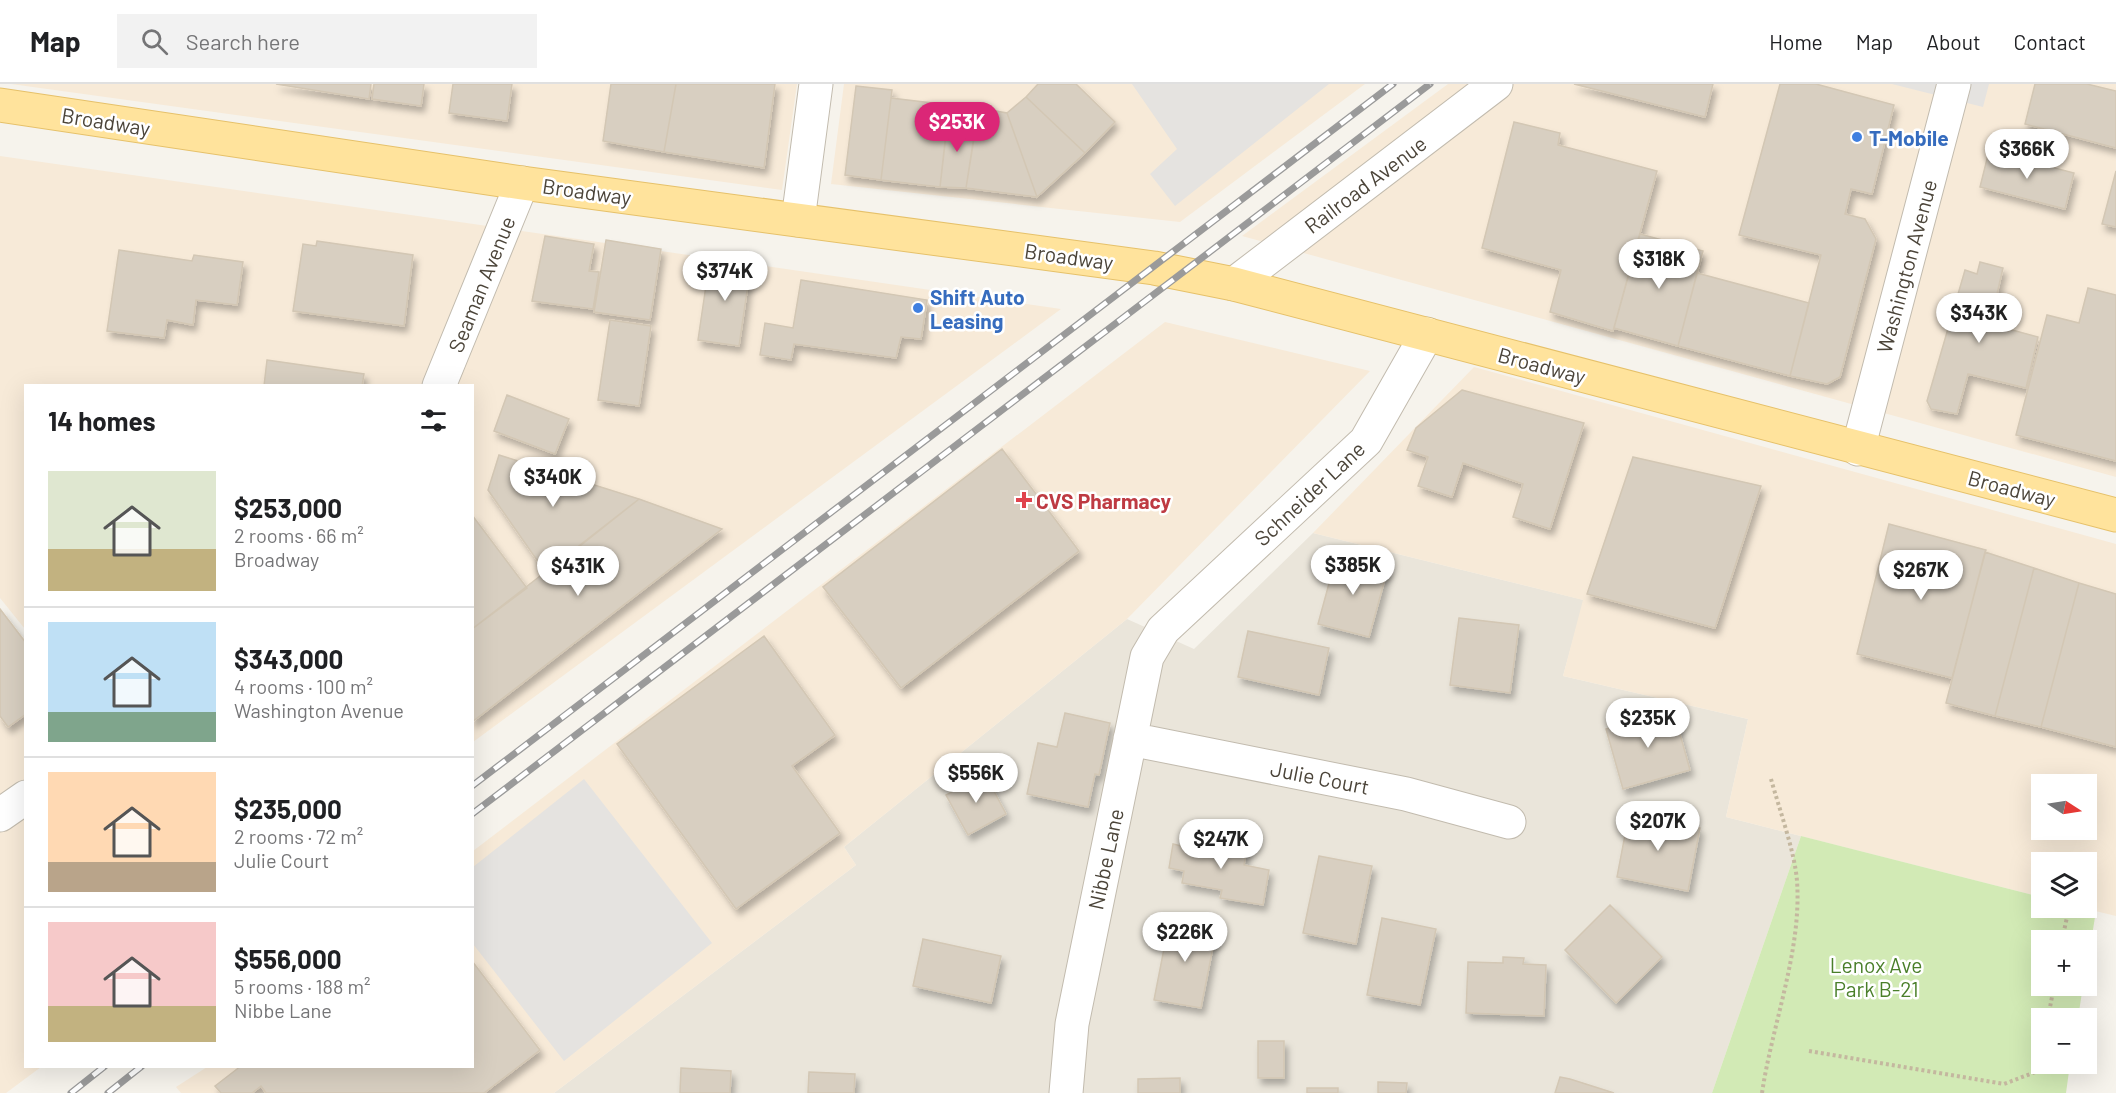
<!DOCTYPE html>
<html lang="en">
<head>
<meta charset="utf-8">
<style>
	:root { --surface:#fff; --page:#f2f2f2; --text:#202124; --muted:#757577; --line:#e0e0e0; --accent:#db2777 }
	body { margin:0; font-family:Barlow,sans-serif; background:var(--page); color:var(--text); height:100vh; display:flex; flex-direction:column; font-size:22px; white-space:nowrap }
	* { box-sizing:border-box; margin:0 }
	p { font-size:20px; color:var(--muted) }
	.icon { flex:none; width:33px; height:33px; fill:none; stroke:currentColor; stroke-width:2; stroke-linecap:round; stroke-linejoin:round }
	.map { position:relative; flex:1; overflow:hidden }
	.side { position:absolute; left:24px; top:300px; width:450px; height:684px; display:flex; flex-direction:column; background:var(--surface); border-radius:0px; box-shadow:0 6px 24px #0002 }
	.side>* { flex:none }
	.needle { width:39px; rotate:102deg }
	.tools { position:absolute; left:2031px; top:690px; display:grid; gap:12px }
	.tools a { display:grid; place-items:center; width:66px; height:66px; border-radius:0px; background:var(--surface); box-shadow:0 6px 24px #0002; font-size:30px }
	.price { position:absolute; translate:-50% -51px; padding:0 14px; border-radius:21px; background:#fff; color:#222; font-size:20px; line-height:39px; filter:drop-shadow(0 2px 3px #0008) }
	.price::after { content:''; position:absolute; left:50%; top:36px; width:18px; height:14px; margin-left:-9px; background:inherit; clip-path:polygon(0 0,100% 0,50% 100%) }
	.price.active { background:var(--accent); color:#fff }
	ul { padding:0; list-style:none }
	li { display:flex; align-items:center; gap:18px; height:150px; padding:0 24px }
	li+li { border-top:2px solid var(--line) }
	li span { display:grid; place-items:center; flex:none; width:168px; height:120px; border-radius:0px; color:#555 }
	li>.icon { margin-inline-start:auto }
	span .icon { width:72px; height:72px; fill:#fffc; stroke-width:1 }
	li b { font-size:26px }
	h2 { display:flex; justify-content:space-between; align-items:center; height:72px; padding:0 24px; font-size:26px }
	header { display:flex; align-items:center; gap:36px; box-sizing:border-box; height:84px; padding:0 30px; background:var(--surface); border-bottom:2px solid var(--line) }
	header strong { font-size:28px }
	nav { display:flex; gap:33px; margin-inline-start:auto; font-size:21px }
	.search { width:420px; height:54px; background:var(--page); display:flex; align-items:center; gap:15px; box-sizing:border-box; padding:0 21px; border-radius:0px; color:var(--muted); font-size:22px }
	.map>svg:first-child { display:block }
</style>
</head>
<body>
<header>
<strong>Map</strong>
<div class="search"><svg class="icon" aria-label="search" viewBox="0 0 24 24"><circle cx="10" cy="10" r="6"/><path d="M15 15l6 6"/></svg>Search here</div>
<nav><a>Home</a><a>Map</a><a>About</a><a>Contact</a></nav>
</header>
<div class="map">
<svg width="2116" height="1009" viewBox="0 0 2116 1009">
	<defs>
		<filter id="shadow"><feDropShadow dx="3.5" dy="6" stdDeviation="3" flood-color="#0004"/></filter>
	</defs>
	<rect width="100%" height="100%" fill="#f6f3ec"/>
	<!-- residential -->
	<path fill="#eae5da" d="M 1313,449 L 1584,516 L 1563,592 L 1748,635 L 1726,733 L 1801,752 L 1712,1009 L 554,1009 L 856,781 L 844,763 L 1127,535 L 1194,565 Z"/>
	<!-- commercial -->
	<path fill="#f7ead8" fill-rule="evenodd" d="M 11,0 L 797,0 L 782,106 Z
		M 844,0 L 1365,0 L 1180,138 L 831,100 Z
		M 1448,0 L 2116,0 L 2116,393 L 1242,152 Z
		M 0,72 L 751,180 L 1061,225 L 473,658 L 472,302 L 26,302 L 25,545 L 0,514 Z
		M 1165,238 L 1370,287 L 1127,535 L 844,763 L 856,781 L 554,1009 L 181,1009 L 176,1003 L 207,983 L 472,982 L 473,767 Z
		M 1474,283 L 2116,460 L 2116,832 L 2083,824 L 2086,824 L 2086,778 L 2042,778 L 2041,813 L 1726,733 L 1748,635 L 1563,592 L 1583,516 L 1313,449 ZM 2042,700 L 2086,700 L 2086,746 L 2042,746 Z
		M 0,524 L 25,556 L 26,982 L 41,983 L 6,1009 L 0,1009 Z"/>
	<!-- green -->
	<path fill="#d2eab5" d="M 1801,752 L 2041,813 L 2042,824 L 2083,824 L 2096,827 L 2087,882 L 2086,856 L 2042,856 L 2042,902 L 2083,902 L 2078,934 L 2042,934 L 2042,980 L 2070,980 L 2066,1009 L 1712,1009 Z"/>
	<!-- parking -->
	<path fill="#e5e3e0" d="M 1132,0 L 1329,0 L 1175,122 L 1150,90 L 1177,65 Z
		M 1892,0 L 1989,0 L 1983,23 Z
		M 584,695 L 712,859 L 564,977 L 473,860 L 473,783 Z"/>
	<!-- building -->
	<path fill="#d8cfc1" stroke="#d3c7b4" stroke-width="1.5" filter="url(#shadow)" d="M 276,0 L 371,0 L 369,15 Z
		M 374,0 L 424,0 L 421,22 L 372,15 Z
		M 453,0 L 512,0 L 507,37 L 449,29 Z
		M 611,0 L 676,0 L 664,68 L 603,57 Z
		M 676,0 L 775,0 L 764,84 L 664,68 Z
		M 1038,0 L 1076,0 L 1115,38 L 1085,69 L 1026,13 Z
		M 1574,0 L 1713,0 L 1705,33 Z
		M 1780,0 L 1816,0 L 1894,21 L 1872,110 L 1851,105 L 1845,130 L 1865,135 L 1876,155 L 1840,293 L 1827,300 L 1790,292 L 1821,171 L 1739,151 Z
		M 2035,0 L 2087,0 L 2116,7 L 2116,64 L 2025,40 Z
		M 856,2 L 892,6 L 881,96 L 845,91 Z
		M 1026,13 L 1085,69 L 1037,113 L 1007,29 Z
		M 891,14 L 949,21 L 940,103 L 881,96 Z
		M 979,24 L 1007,29 L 1037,113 L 966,104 Z
		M 948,34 L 976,39 L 966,104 L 940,103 Z
		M 1514,38 L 1560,49 L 1558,61 L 1657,87 L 1613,247 L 1550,228 L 1561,186 L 1482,164 Z
		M 1989,67 L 2074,89 L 2065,125 L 1980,103 Z
		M 2116,87 L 2116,143 L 2102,140 Z
		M 1640,150 L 1703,167 L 1678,262 L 1614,244 Z
		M 545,152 L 594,160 L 589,187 L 599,188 L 593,225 L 532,217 Z
		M 606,156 L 661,165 L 650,236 L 594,228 Z
		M 317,157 L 413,171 L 404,242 L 293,227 L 303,160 L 316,162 Z
		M 119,166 L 192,177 L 194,171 L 243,178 L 237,221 L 196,216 L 193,241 L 167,236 L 164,254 L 107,247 Z
		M 710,174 L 751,180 L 739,262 L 698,256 Z
		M 1980,178 L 2003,184 L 1990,240 L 2038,253 L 2026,304 L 1968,290 L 1957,330 L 1931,325 L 1927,317 L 1965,186 L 1977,190 Z
		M 1697,189 L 1809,219 L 1790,292 L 1678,262 Z
		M 801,196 L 927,216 L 921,255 L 901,253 L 896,274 L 794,260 L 791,276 L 760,271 L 765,239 L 793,244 Z
		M 2088,204 L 2116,211 L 2116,377 L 2016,351 L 2047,231 L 2079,239 Z
		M 610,236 L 651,242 L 639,322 L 598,316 Z
		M 267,276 L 364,290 L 362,302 L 264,302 Z
		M 1462,306 L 1584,339 L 1550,445 L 1513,433 L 1523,400 L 1463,379 L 1452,413 L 1418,402 L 1428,373 L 1407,366 L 1416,344 Z
		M 507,311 L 569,335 L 555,370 L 494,347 Z
		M 1002,365 L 1079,467 L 901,604 L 823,503 Z
		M 499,371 L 639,415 L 546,489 L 488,406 Z
		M 1633,373 L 1761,402 L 1715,544 L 1587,510 Z
		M 639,415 L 722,445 L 472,638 L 472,545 Z
		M 472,431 L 527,504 L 472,545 Z
		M 1889,440 L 1986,466 L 1952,594 L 1857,570 Z
		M 1985,468 L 2034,484 L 1995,632 L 1946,619 Z
		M 1337,470 L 1388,484 L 1369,553 L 1318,540 Z
		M 2034,484 L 2079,499 L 2041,643 L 1995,632 Z
		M 2079,499 L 2116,510 L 2116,663 L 2041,643 Z
		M 0,525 L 26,559 L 26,630 L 8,643 L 0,632 Z
		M 1459,534 L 1519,541 L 1510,609 L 1450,601 Z
		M 1248,547 L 1329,564 L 1319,611 L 1238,593 Z
		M 764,552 L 835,651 L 792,682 L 840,749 L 736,825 L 617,660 Z
		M 1673,625 L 1690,686 L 1623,705 L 1606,645 Z
		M 1065,629 L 1110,639 L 1099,691 L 1095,690 L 1088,723 L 1027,710 L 1038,659 L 1057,663 Z
		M 985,690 L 1006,730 L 968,751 L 946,711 Z
		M 1629,730 L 1700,744 L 1688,807 L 1617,793 Z
		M 1191,754 L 1247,764 L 1244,781 L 1269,786 L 1263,821 L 1220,814 L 1222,806 L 1182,799 L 1184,787 L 1169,784 L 1173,760 L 1189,764 Z
		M 1319,772 L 1372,782 L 1356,860 L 1303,849 Z
		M 1610,821 L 1662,873 L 1616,919 L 1565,866 Z
		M 1170,834 L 1217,843 L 1201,924 L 1154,916 Z
		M 1382,834 L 1436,845 L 1420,921 L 1367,911 Z
		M 923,855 L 1001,872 L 991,919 L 913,902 Z
		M 1503,873 L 1524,874 L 1523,880 L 1546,881 L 1544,932 L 1466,929 L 1468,878 L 1503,879 Z
		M 472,877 L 540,966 L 484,1009 L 266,1009 L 261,1002 L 252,1009 L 221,1009 L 215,1002 L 241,982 L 472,982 Z
		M 1258,957 L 1284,957 L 1284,994 L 1258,994 Z
		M 681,984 L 731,987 L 730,1009 L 680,1009 Z
		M 809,988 L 855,990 L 854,1009 L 808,1009 Z
		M 1560,993 L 1570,995 L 1614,1009 L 1555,1009 Z
		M 1180,994 L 1180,1009 L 1138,1009 L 1138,995 Z
		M 1378,998 L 1407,999 L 1406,1009 L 1378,1009 Z
		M 1307,1004 L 1338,1004 L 1338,1009 L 1307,1009 Z"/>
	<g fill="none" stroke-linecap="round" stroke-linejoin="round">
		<!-- minor casing -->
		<g stroke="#c2bbae" stroke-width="35">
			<path id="minor" d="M 798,136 L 816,0
				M 1234,200 L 1496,0
				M 439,302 L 522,99
				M 1858,365 L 1954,0
				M 1130,655 L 1406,710 L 1509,738
				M 0,731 L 26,713
				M 1066,1009 L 1072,940 L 1147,573 L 1163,546 L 1366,357 L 1427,250"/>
		</g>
		<!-- major casing -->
		<g stroke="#e6c16a" stroke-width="35">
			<path id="major" d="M 0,21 L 522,99 L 1154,184 L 1234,200 L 2116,431"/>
		</g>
		<!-- path -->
		<path stroke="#c4b79f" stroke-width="4" stroke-dasharray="3 3" stroke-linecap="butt" d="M 2077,778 L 2078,771
			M 2062,856 L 2069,824
			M 2048,934 L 2054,902
			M 1809,967 L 2004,1000 L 2038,987 L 2042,969
			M 1762,1009 C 1772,941 1802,866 1797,797 C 1795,769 1779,724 1771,695"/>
		<!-- minor -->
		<use href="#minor" stroke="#fff" stroke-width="33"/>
		<!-- major -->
		<use href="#major" stroke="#ffe39c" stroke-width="33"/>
		<!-- rail casing -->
		<g stroke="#9a9a9a" stroke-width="7">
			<path id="rail" d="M 472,702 L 1393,0
				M 472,730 L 1430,0
				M 71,1009 L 105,982
				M 108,1009 L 142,982"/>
		</g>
		<!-- rail -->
		<use href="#rail" stroke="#fff" stroke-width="4.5" stroke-dasharray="14" stroke-linecap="butt"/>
	</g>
	<!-- markers -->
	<g fill="#3f7fe0" stroke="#fff" stroke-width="2">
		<circle cx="1857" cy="53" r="6"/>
		<circle cx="918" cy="224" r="6"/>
	</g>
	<path fill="#e0444e" stroke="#fff" stroke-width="2" d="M1021 407h6v6h6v6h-6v6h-6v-6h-6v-6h6z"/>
	<g text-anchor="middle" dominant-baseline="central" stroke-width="5" stroke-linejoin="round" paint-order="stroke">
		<!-- street labels -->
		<g font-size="21" fill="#4b4439" stroke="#fff">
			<text transform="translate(106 37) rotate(9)">Broadway</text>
			<text transform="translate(1365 100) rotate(-37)">Railroad Avenue</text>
			<text transform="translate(587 107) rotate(8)">Broadway</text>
			<text transform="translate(1069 172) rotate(8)">Broadway</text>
			<text transform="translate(1906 182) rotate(-75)">Washington Avenue</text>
			<text transform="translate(481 200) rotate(-68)">Seaman Avenue</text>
			<text transform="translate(1542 281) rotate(15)">Broadway</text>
			<text transform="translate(2012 404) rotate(15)">Broadway</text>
			<text transform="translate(1309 409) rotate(-43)">Schneider Lane</text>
			<text transform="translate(1320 693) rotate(11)">Julie Court</text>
			<text transform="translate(1105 775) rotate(-78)">Nibbe Lane</text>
		</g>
		<!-- shop labels -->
		<g font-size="21" font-weight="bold" fill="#366cbe" stroke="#fff" text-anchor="start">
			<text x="1869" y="53">T-Mobile</text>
			<text x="930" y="212">Shift Auto<tspan x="930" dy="24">Leasing</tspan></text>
		</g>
		<!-- health labels -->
		<g font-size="21" font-weight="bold" fill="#be3a42" stroke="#fff" text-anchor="start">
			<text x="1036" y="416">CVS Pharmacy</text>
		</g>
		<!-- park labels -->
		<g font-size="21" fill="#4a7f2a" stroke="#fff">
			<text x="1876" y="880">Lenox Ave<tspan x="1876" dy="24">Park B-21</tspan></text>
		</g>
	</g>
</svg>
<div class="tools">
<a><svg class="needle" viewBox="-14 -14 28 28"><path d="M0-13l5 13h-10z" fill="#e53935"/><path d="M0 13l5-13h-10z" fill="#757577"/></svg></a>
<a><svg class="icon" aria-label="layers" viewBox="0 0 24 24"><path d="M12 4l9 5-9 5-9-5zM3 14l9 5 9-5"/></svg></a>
<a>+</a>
<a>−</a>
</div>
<b class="price active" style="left:957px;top:69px">$253K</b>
<b class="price" style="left:2027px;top:96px">$366K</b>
<b class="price" style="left:1659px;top:206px">$318K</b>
<b class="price" style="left:725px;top:218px">$374K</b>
<b class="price" style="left:1979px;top:260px">$343K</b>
<b class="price" style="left:553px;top:424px">$340K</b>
<b class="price" style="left:1353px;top:512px">$385K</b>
<b class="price" style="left:578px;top:513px">$431K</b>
<b class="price" style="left:1921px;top:517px">$267K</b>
<b class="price" style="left:1648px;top:665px">$235K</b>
<b class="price" style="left:976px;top:720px">$556K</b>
<b class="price" style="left:1658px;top:768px">$207K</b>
<b class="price" style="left:1221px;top:786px">$247K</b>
<b class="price" style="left:1185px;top:879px">$226K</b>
<section class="side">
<h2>14 homes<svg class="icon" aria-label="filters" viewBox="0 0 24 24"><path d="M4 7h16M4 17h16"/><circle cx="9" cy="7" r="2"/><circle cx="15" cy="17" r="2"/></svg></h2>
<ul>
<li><span style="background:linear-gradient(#dfe7d0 65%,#c2b280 0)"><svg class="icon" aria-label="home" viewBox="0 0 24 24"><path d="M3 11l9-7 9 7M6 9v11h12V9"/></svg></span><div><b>$253,000</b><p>2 rooms · 66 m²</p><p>Broadway</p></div></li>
<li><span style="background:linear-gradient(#bfe0f5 75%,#7fa58c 0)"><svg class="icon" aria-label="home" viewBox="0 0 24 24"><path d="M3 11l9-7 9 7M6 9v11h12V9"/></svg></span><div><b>$343,000</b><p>4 rooms · 100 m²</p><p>Washington Avenue</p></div></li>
<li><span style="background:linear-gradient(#ffd9b3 75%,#b9a48a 0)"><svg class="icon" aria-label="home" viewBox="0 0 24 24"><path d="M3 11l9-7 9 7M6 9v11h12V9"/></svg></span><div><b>$235,000</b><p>2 rooms · 72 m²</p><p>Julie Court</p></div></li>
<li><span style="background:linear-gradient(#f6c9c9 70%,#c2b280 0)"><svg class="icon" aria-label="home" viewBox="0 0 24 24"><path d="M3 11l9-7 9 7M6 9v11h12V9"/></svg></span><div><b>$556,000</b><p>5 rooms · 188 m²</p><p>Nibbe Lane</p></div></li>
</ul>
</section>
</div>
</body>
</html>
